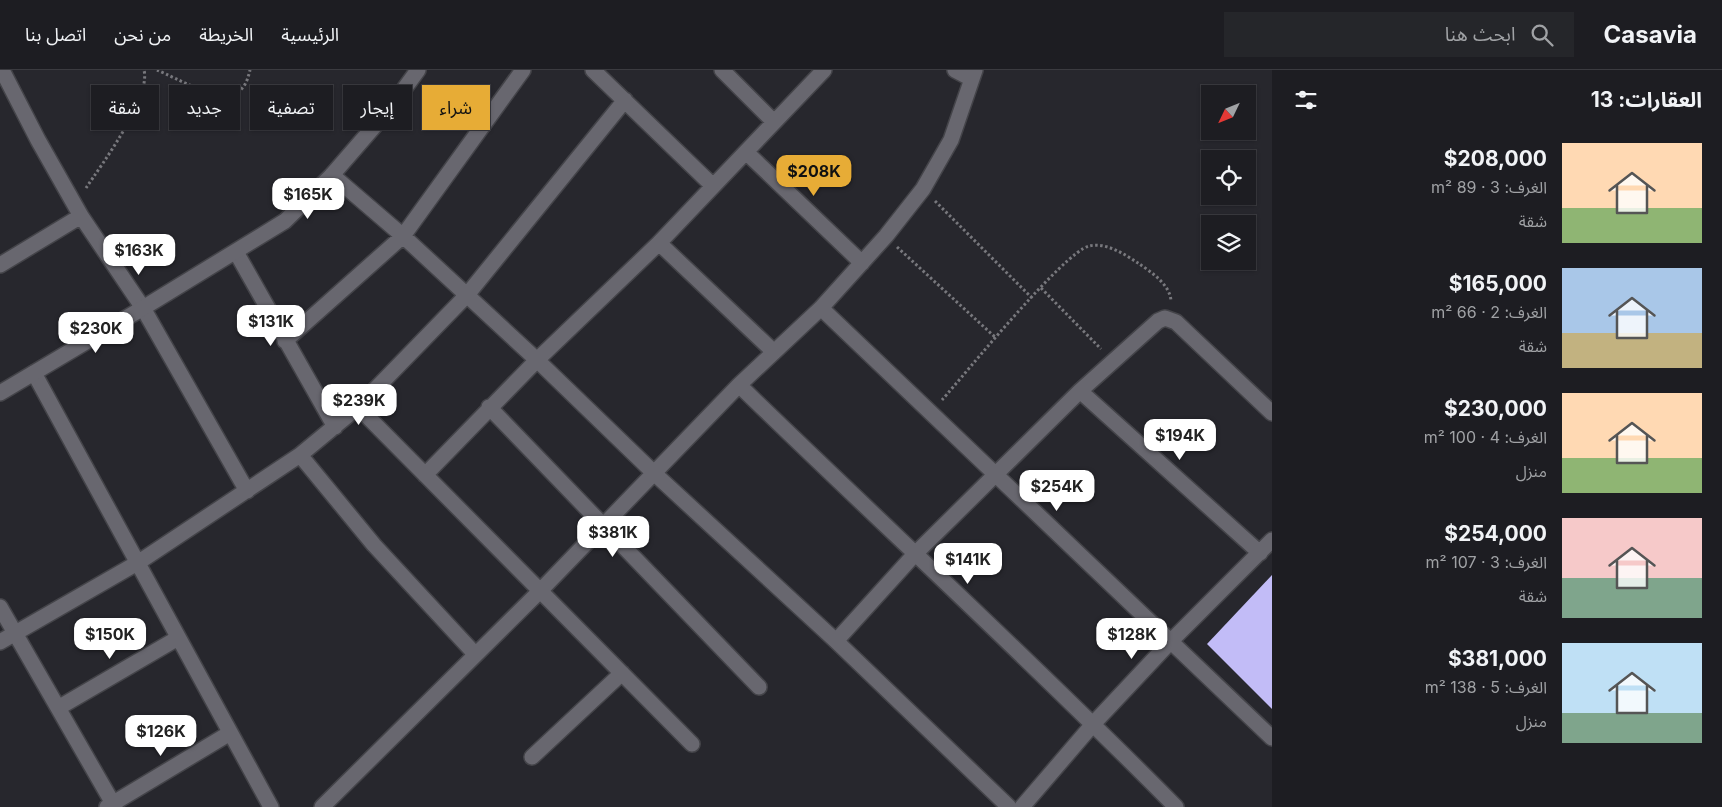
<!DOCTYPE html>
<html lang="ar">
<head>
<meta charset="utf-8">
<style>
	:root { --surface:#1d1d22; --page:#25262a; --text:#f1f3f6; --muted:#a0a2a5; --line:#3b3b40; --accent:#e7ac36 }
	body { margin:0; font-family:Inter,"Noto Sans Arabic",sans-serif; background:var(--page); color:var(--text); direction:rtl; height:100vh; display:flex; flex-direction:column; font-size:19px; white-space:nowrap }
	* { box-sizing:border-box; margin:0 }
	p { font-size:16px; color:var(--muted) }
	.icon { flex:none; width:28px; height:28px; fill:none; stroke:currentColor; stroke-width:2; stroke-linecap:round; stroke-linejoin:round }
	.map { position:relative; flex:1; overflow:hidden; direction:ltr }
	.details { display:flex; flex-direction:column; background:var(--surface); width:450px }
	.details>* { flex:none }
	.hud { position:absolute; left:15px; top:15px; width:475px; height:45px; direction:rtl; display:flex; gap:10px }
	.needle { width:32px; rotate:227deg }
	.tools { position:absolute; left:1201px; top:15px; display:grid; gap:10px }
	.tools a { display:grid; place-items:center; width:55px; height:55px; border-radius:0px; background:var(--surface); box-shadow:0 1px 4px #0004,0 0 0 1px var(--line); font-size:25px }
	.price { position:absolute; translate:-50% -42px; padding:0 11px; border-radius:10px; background:#fff; color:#222; font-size:16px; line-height:32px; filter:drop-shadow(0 1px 2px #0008) }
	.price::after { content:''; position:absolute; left:50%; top:30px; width:15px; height:11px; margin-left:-8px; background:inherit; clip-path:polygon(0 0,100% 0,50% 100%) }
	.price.on { background:var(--accent); color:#111 }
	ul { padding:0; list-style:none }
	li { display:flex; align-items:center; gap:15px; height:125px; padding:0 20px }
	li span { display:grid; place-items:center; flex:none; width:140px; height:100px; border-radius:0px; color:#555 }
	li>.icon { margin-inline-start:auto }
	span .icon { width:60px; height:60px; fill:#fffc; stroke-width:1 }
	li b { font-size:21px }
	h2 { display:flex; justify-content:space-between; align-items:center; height:60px; padding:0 20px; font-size:21px }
	.tag { padding:0 18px; border-radius:0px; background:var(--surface); box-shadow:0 1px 4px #0004,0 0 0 1px var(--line); font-size:18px; line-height:45px }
	.tag.on { background:var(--accent); color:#111 }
	header { display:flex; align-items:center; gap:30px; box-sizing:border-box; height:70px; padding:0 25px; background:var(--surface); border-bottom:1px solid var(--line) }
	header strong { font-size:24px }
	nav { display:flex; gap:28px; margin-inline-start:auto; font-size:18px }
	.search { width:350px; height:45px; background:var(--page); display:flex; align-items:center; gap:12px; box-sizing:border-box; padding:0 18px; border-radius:0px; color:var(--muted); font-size:19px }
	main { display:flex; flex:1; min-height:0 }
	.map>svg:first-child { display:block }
</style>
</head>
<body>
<header>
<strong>Casavia</strong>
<div class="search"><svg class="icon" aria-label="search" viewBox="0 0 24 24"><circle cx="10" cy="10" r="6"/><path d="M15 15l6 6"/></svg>ابحث هنا</div>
<nav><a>الرئيسية</a><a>الخريطة</a><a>من نحن</a><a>اتصل بنا</a></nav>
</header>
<main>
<section class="details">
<h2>العقارات: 13<svg class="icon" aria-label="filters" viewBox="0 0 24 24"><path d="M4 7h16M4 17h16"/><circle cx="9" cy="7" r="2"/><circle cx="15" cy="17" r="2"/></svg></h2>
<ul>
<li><span style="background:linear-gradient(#ffd9b3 65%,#8fb573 0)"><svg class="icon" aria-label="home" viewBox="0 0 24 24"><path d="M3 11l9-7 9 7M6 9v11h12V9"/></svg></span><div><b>$208,000</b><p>الغرف: 3 · 89 m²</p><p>شقة</p></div></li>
<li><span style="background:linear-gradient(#a9c7e8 65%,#c2b280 0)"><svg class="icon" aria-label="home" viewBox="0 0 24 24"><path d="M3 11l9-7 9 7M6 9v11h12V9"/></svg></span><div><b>$165,000</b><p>الغرف: 2 · 66 m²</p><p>شقة</p></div></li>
<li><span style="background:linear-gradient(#ffd9b3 65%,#8fb573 0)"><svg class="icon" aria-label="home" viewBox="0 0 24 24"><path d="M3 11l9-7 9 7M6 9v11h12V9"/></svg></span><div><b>$230,000</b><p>الغرف: 4 · 100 m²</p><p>منزل</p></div></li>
<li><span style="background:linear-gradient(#f6c9c9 60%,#7fa58c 0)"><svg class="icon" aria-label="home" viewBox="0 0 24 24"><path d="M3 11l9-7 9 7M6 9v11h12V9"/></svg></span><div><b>$254,000</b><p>الغرف: 3 · 107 m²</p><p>شقة</p></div></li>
<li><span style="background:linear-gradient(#bfe0f5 70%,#7fa58c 0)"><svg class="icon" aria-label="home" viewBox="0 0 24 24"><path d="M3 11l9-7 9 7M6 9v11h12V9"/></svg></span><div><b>$381,000</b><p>الغرف: 5 · 138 m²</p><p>منزل</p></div></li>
</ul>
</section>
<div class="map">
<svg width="1272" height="737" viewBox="0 0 1272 737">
	<rect width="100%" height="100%" fill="#27272d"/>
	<!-- building -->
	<path fill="#c2bcf7" d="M 1272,505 L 1272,639 L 1207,574 Z"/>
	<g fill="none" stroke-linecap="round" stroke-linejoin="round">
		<!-- minor casing -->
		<g stroke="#444449" stroke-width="18">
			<path id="minor" d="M 2,0 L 38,70 L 81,146 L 143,238 L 247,421
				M 593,0 L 712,115
				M 722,0 L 774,52
				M 955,0 L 972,9
				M 746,82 L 862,193
				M 332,105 L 403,166 L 537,290 L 655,404 L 836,571 L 1009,737
				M 659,173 L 774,282
				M 236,182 L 335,357
				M 0,195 L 81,146
				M 821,238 L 1272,668
				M 285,271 L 403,166 L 523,0
				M 34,303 L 271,737
				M 739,315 C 884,456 1034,593 1176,737
				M 1080,321 L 1260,483
				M 358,337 L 692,674
				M 489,337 L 759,617
				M 300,385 L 374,475 L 475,584
				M 425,405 L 537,290 L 659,173 L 824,0
				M 0,537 L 115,737
				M 836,571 L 914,485 L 1080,321 L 1158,251 L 1165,248 L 1176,252 L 1272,343
				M 0,572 L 139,492 L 300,385 L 358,337 L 467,225 L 625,30
				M 58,638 L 178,568
				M 532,687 L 622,603
				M 107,737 L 230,663
				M 322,737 L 541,520 L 739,315 L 821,238 L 886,166 L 923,119 L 951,70 L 975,0
				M 1022,737 L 1094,653 L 1171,571 L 1272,470"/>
		</g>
		<!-- tertiary casing -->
		<g stroke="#444449" stroke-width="18">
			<path id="tertiary" d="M 0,323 L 143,238 L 285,151 L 332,105 L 391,37 L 418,0"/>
		</g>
		<!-- path -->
		<path stroke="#78787d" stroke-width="3" stroke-dasharray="2.5 2.5" stroke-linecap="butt" d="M 157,0 C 176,8 221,34 239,21 C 246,16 248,8 250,0
			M 86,118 C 102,94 151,28 144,0
			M 935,131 L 1032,228
			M 897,177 L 996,268
			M 1041,218 L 1101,279
			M 942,330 C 965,304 1064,182 1089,176 C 1106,172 1124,184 1138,193 C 1151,202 1171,215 1171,232"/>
		<!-- minor -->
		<use href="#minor" stroke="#68676f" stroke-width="15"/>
		<!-- tertiary -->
		<use href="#tertiary" stroke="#68676f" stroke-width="15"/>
	</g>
</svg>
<div class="tools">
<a><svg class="needle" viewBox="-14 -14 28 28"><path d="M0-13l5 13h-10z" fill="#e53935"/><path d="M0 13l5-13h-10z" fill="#a0a2a5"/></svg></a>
<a><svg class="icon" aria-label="locate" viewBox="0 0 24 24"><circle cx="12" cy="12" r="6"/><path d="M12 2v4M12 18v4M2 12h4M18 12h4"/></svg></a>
<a><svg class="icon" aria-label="layers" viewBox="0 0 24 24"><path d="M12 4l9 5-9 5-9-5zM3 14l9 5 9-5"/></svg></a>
</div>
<b class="price on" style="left:814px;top:127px">$208K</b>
<b class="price" style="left:308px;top:150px">$165K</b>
<b class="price" style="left:139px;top:206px">$163K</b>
<b class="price" style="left:271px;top:277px">$131K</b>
<b class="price" style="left:96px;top:284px">$230K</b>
<b class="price" style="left:359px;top:356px">$239K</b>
<b class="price" style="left:1180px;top:391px">$194K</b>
<b class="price" style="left:1057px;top:442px">$254K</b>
<b class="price" style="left:613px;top:488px">$381K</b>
<b class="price" style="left:968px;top:515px">$141K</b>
<b class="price" style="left:110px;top:590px">$150K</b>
<b class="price" style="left:1132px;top:590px">$128K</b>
<b class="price" style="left:161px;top:687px">$126K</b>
<div class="hud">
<a class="tag on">شراء</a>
<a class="tag">إيجار</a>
<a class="tag">تصفية</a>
<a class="tag">جديد</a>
<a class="tag">شقة</a>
</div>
</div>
</main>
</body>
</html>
